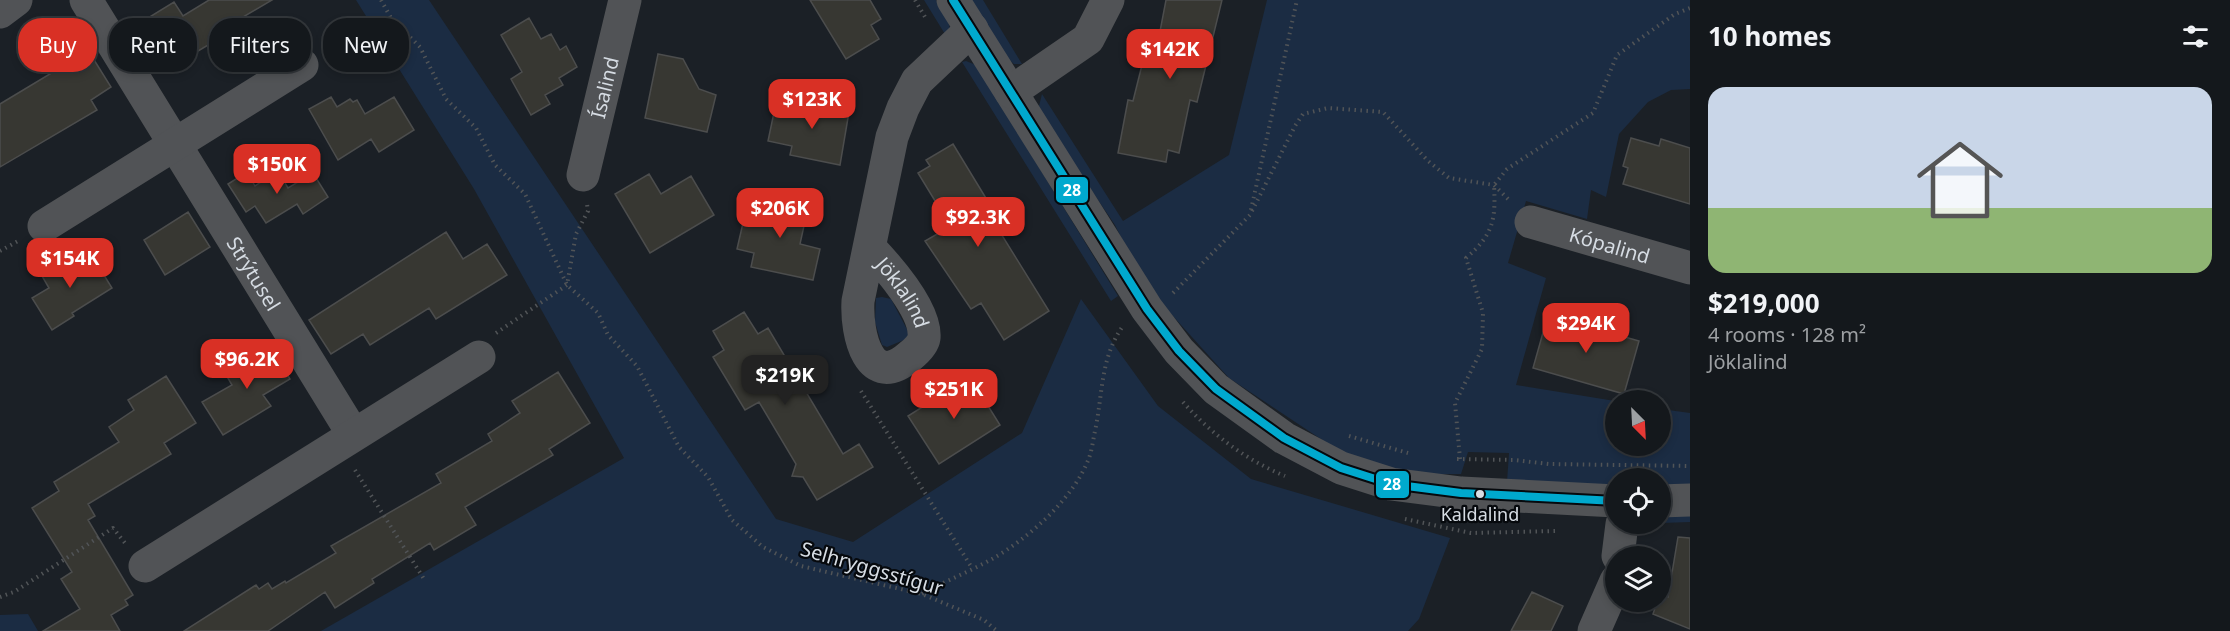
<!DOCTYPE html>
<html lang="en">
<head>
<meta charset="utf-8">
<style>
	:root { --surface:#14181c; --page:#1d2125; --text:#f1f3f6; --muted:#9da0a3; --line:#33373b; --accent:#d93025 }
	body { margin:0; font-family:"Noto Sans",sans-serif; background:var(--page); color:var(--text); height:100vh; display:flex; flex-direction:column; font-size:22px; white-space:nowrap }
	* { box-sizing:border-box; margin:0 }
	p { font-size:20px; color:var(--muted) }
	.icon { flex:none; width:33px; height:33px; fill:none; stroke:currentColor; stroke-width:2; stroke-linecap:round; stroke-linejoin:round }
	.map { position:relative; flex:1; overflow:hidden }
	.sheet { display:flex; flex-direction:column; background:var(--surface); width:540px }
	.sheet>* { flex:none }
	.top-card { position:absolute; left:18px; top:18px; width:570px; height:54px; display:flex; gap:12px }
	.needle { width:39px; rotate:156deg }
	.controls { position:absolute; left:1605px; top:390px; display:grid; gap:12px }
	.controls a { display:grid; place-items:center; width:66px; height:66px; border-radius:50%; background:var(--surface); box-shadow:0 3px 9px #0003,0 0 0 2px var(--line); font-size:30px }
	.price { position:absolute; translate:-50% -51px; padding:0 14px; border-radius:12px; background:var(--accent); color:#fff; font-size:20px; line-height:39px; filter:drop-shadow(0 2px 3px #0008) }
	.price::after { content:''; position:absolute; left:50%; top:36px; width:18px; height:14px; margin-left:-9px; background:inherit; clip-path:polygon(0 0,100% 0,50% 100%) }
	.price.on { background:#222; color:#fff }
	ul { padding:0; list-style:none }
	li { display:grid; align-content:center; gap:12px; height:318px; padding:0 18px }
	li+li { border-top:2px solid var(--line) }
	li span { display:grid; place-items:center; height:186px; border-radius:18px; color:#555 }
	li>.icon { margin-inline-start:auto }
	span .icon { width:108px; height:108px; fill:#fffc; stroke-width:1 }
	li b { font-size:26px }
	h2 { display:flex; justify-content:space-between; align-items:center; height:72px; padding:0 18px; font-size:26px }
	.chip { padding:0 21px; border-radius:24px; background:var(--surface); box-shadow:0 3px 9px #0003,0 0 0 2px var(--line); font-size:21px; line-height:54px }
	.chip.on { background:var(--accent); color:#fff }
	main { display:flex; flex:1; min-height:0 }
	.map>svg:first-child { display:block }
</style>
</head>
<body>
<main>
<div class="map">
<svg width="1690" height="631" viewBox="0 0 1690 631">
	<rect width="100%" height="100%" fill="#1b2026"/>
	<!-- green -->
	<path fill="#1b2c43" d="M 356,0 L 429,0 L 776,519 L 853,542 L 1022,433 L 1081,299 L 1158,406 L 1251,479 L 1450,538 L 1419,619 L 1408,631 L 321,631 L 624,458 L 474,189 Z
		M 924,0 L 936,0 C 944,13 954,24 948,39 Z
		M 970,0 L 983,0 L 1022,64 L 1014,64 L 1007,58 Z
		M 1267,0 L 1690,0 L 1690,89 L 1671,90 L 1648,102 L 1619,134 L 1606,197 L 1591,190 L 1587,219 L 1526,201 L 1508,263 L 1546,278 L 1516,385 L 1615,401 L 1616,446 L 1660,446 L 1661,409 L 1690,413 L 1690,485 L 1661,487 L 1660,478 L 1616,478 L 1615,486 L 1507,482 L 1509,453 L 1468,452 L 1461,474 L 1407,474 L 1345,455 L 1229,378 L 1144,284 L 1115,225 L 1043,119 L 1039,106 L 1042,94 L 1123,221 L 1229,155 Z
		M 966,61 L 976,65 L 1118,296 L 1111,301 L 962,62 Z
		M 882,297 L 891,299 L 911,337 L 887,347 L 882,345 L 875,322 L 876,298 Z
		M 1690,512 L 1690,522 L 1661,523 L 1660,515 Z
		M 28,614 L 38,631 L 0,631 L 0,615 Z"/>
	<!-- building -->
	<path fill="#373732" stroke="#4c4d4d" stroke-width="1.5" d="M 209,0 L 272,0 L 226,27 L 230,32 L 183,60 L 175,48 L 151,63 L 130,29 L 174,2 L 183,16 Z
		M 810,0 L 870,0 L 881,19 L 871,25 L 879,39 L 846,59 Z
		M 1166,0 L 1222,0 L 1197,102 L 1190,100 L 1179,153 L 1168,150 L 1166,162 L 1118,153 L 1128,100 L 1133,101 L 1147,45 L 1157,47 Z
		M 529,18 L 541,39 L 551,34 L 560,50 L 566,46 L 577,67 L 559,78 L 563,85 L 545,95 L 550,104 L 531,115 L 511,79 L 522,72 L 501,35 Z
		M 658,54 L 683,59 L 699,89 L 716,95 L 707,132 L 645,118 Z
		M 91,55 L 111,87 L 91,100 L 97,110 L 0,167 L 0,104 L 68,63 L 71,68 Z
		M 331,97 L 337,107 L 350,99 L 353,102 L 357,100 L 365,114 L 394,97 L 414,130 L 379,152 L 371,139 L 338,160 L 309,109 Z
		M 807,97 L 850,106 L 840,165 L 790,155 L 792,146 L 768,141 L 776,103 L 804,109 Z
		M 1631,138 L 1659,146 L 1661,139 L 1690,148 L 1690,204 L 1623,184 L 1628,168 L 1623,166 Z
		M 953,144 L 995,213 L 990,216 L 1049,311 L 1004,340 L 981,303 L 971,309 L 925,241 L 946,229 L 935,211 L 940,209 L 918,173 L 930,166 L 926,160 Z
		M 278,171 L 288,188 L 313,173 L 328,197 L 303,214 L 297,204 L 266,223 L 255,206 L 246,212 L 228,184 L 247,172 L 255,186 Z
		M 649,174 L 661,194 L 691,176 L 714,215 L 650,253 L 615,194 Z
		M 772,195 L 809,203 L 800,244 L 820,249 L 813,280 L 751,267 L 754,253 L 737,249 L 746,210 L 768,215 Z
		M 188,212 L 210,247 L 165,275 L 144,240 Z
		M 446,232 L 463,259 L 487,244 L 507,275 L 436,319 L 429,308 L 370,345 L 363,334 L 331,354 L 309,320 Z
		M 83,250 L 95,269 L 99,267 L 112,288 L 72,313 L 74,316 L 52,330 L 32,298 L 49,288 L 42,276 Z
		M 744,312 L 758,334 L 768,328 L 843,454 L 859,444 L 873,467 L 817,500 L 803,477 L 792,476 L 796,464 L 759,402 L 745,410 L 713,357 L 724,350 L 713,331 Z
		M 1548,315 L 1639,341 L 1624,394 L 1533,368 Z
		M 269,344 L 290,379 L 263,395 L 271,406 L 223,435 L 202,402 L 232,385 L 225,373 Z
		M 558,372 L 590,423 L 549,449 L 553,455 L 465,507 L 476,525 L 434,550 L 430,543 L 372,579 L 374,583 L 335,608 L 325,592 L 268,631 L 184,631 L 256,585 L 259,589 L 268,583 L 272,589 L 285,581 L 286,583 L 336,553 L 331,546 L 441,483 L 436,474 L 492,441 L 488,434 L 520,413 L 512,401 Z
		M 166,376 L 196,423 L 164,443 L 171,454 L 88,504 L 95,516 L 88,520 L 133,595 L 125,600 L 128,605 L 111,615 L 120,631 L 43,631 L 80,609 L 61,579 L 72,572 L 32,508 L 59,491 L 54,482 L 119,442 L 109,427 L 134,410 L 128,400 Z
		M 970,377 L 1000,425 L 939,464 L 908,416 Z
		M 1678,537 L 1690,538 L 1690,629 L 1653,614 L 1657,602 L 1660,602 L 1660,594 L 1668,597 Z
		M 1532,592 L 1563,606 L 1551,631 L 1511,631 Z"/>
	<g fill="none" stroke-linecap="round" stroke-linejoin="round">
		<!-- path -->
		<path stroke="#515457" stroke-width="4" stroke-dasharray="1.5 4.5" stroke-linecap="butt" d="M 381,0 L 391,18 L 420,47 L 446,99 L 476,128 L 495,165 L 525,194 L 567,285 L 598,313 L 608,335 L 637,366 L 679,447 L 708,477 L 732,520 L 763,547 L 801,566 L 922,594 L 984,620 L 997,631
			M 915,0 L 925,17
			M 325,49 L 357,29 L 391,18
			M 1251,210 L 1297,0
			M 0,251 L 20,240
			M 1173,293 L 1250,215 L 1295,126 L 1303,114 L 1328,108 L 1383,112 L 1428,161 L 1449,178 L 1494,185 L 1510,201
			M 496,333 L 567,285 L 576,234 L 588,211 L 587,204
			M 861,391 L 972,568
			M 1183,402 C 1210,433 1246,460 1285,476
			M 1349,436 L 1408,453
			M 1457,459 L 1514,460 L 1549,464 L 1690,466
			M 1460,459 L 1455,403 L 1482,349 L 1483,313 L 1466,258 C 1493,235 1496,220 1494,185 L 1507,169 L 1593,113 L 1617,55 L 1675,14 L 1690,8
			M 355,470 L 424,579
			M 1405,519 L 1471,533 L 1555,531
			M 922,594 C 945,581 969,572 992,559 C 1029,538 1074,498 1089,458 C 1092,450 1093,440 1095,431 C 1103,394 1100,358 1123,326
			M 0,597 L 14,592 L 113,528 L 125,543"/>
		<!-- minor -->
		<g stroke="#515356" stroke-width="33">
			<path id="s1" d="M 86,0 L 353,434"/>
			<path d="M 953,0 L 1147,309 L 1179,351 L 1216,389 L 1284,438 L 1341,468 L 1391,484 L 1461,493 L 1616,501"/>
			<path d="M 0,12 L 16,0"/>
			<path d="M 1011,92 L 1088,39 L 1108,0"/>
			<path id="s2" d="M 583,175 L 625,0"/>
			<path id="s3" d="M 1531,222 L 1690,268"/>
			<path d="M 44,226 L 302,65"/>
			<path id="s4" d="M 870,248 C 887,266 927,311 924,338 C 923,345 915,352 910,356 C 869,392 856,334 858,301 L 892,137 L 903,108 L 917,81 L 972,29"/>
			<path d="M 1660,501 L 1690,500"/>
			<path d="M 1618,556 L 1622,524"/>
			<path d="M 145,566 L 479,357"/>
			<path d="M 1594,631 L 1616,581"/>
		</g>
		<!-- bus-1 casing -->
		<g stroke="#06090d" stroke-width="12">
			<path id="bus-1" d="M 953,0 L 1147,309 L 1179,351 L 1216,389 L 1284,438 L 1341,468 L 1391,484 L 1461,493 L 1616,501"/>
		</g>
		<!-- bus-1 -->
		<use href="#bus-1" stroke="#00a9ce" stroke-width="8"/>
	</g>
	<!-- markers -->
	<circle fill="#d6dce3" stroke="#06090d" stroke-width="2" cx="1480" cy="494" r="5"/>
	<g text-anchor="middle" dominant-baseline="central" stroke-width="4.5" stroke-linejoin="round" paint-order="stroke">
		<!-- bus labels -->
		<g font-size="18" fill="#d6dce3" stroke="#06090d">
			<text x="1480" y="514">Kaldalind</text>
		</g>
		<!-- street labels -->
		<g font-size="20" fill="#d6dce3" stroke="#06090d">
			<text stroke="none"><textPath href="#s2" startOffset="90">Ísalind</textPath></text>
			<text stroke="none"><textPath href="#s3" startOffset="82">Kópalind</textPath></text>
			<text stroke="none"><textPath href="#s1" startOffset="321">Strýtusel</textPath></text>
			<text stroke="none"><textPath href="#s4" startOffset="56">Jöklalind</textPath></text>
			<text transform="translate(872 568) rotate(16)">Selhryggsstígur</text>
		</g>
	</g>
	<g stroke="#06090d" stroke-width="2">
		<rect x="1055" y="176" width="34" height="28" rx="6" fill="#00a9ce"/>
		<rect x="1375" y="470" width="35" height="29" rx="6" fill="#00a9ce"/>
	</g>
	<g font-size="16" text-anchor="middle" font-weight="bold" fill="#fff">
		<text x="1072" y="196">28</text>
		<text x="1392" y="490">28</text>
	</g>
</svg>
<div class="controls">
<a><svg class="needle" viewBox="-14 -14 28 28"><path d="M0-13l5 13h-10z" fill="#e53935"/><path d="M0 13l5-13h-10z" fill="#9da0a3"/></svg></a>
<a><svg class="icon" aria-label="locate" viewBox="0 0 24 24"><circle cx="12" cy="12" r="6"/><path d="M12 2v4M12 18v4M2 12h4M18 12h4"/></svg></a>
<a><svg class="icon" aria-label="layers" viewBox="0 0 24 24"><path d="M12 4l9 5-9 5-9-5zM3 14l9 5 9-5"/></svg></a>
</div>
<b class="price" style="left:1170px;top:80px">$142K</b>
<b class="price" style="left:812px;top:130px">$123K</b>
<b class="price" style="left:277px;top:195px">$150K</b>
<b class="price" style="left:780px;top:239px">$206K</b>
<b class="price" style="left:978px;top:248px">$92.3K</b>
<b class="price" style="left:70px;top:289px">$154K</b>
<b class="price" style="left:1586px;top:354px">$294K</b>
<b class="price" style="left:247px;top:390px">$96.2K</b>
<b class="price on" style="left:785px;top:406px">$219K</b>
<b class="price" style="left:954px;top:420px">$251K</b>
<div class="top-card">
<a class="chip on">Buy</a>
<a class="chip">Rent</a>
<a class="chip">Filters</a>
<a class="chip">New</a>
</div>
</div>
<section class="sheet">
<h2>10 homes<svg class="icon" aria-label="filters" viewBox="0 0 24 24"><path d="M4 7h16M4 17h16"/><circle cx="9" cy="7" r="2"/><circle cx="15" cy="17" r="2"/></svg></h2>
<ul>
<li><span style="background:linear-gradient(#c9d6e8 65%,#8fb573 0)"><svg class="icon" aria-label="home" viewBox="0 0 24 24"><path d="M3 11l9-7 9 7M6 9v11h12V9"/></svg></span><div><b>$219,000</b><p>4 rooms · 128 m²</p><p>Jöklalind</p></div></li>
</ul>
</section>
</main>
</body>
</html>
